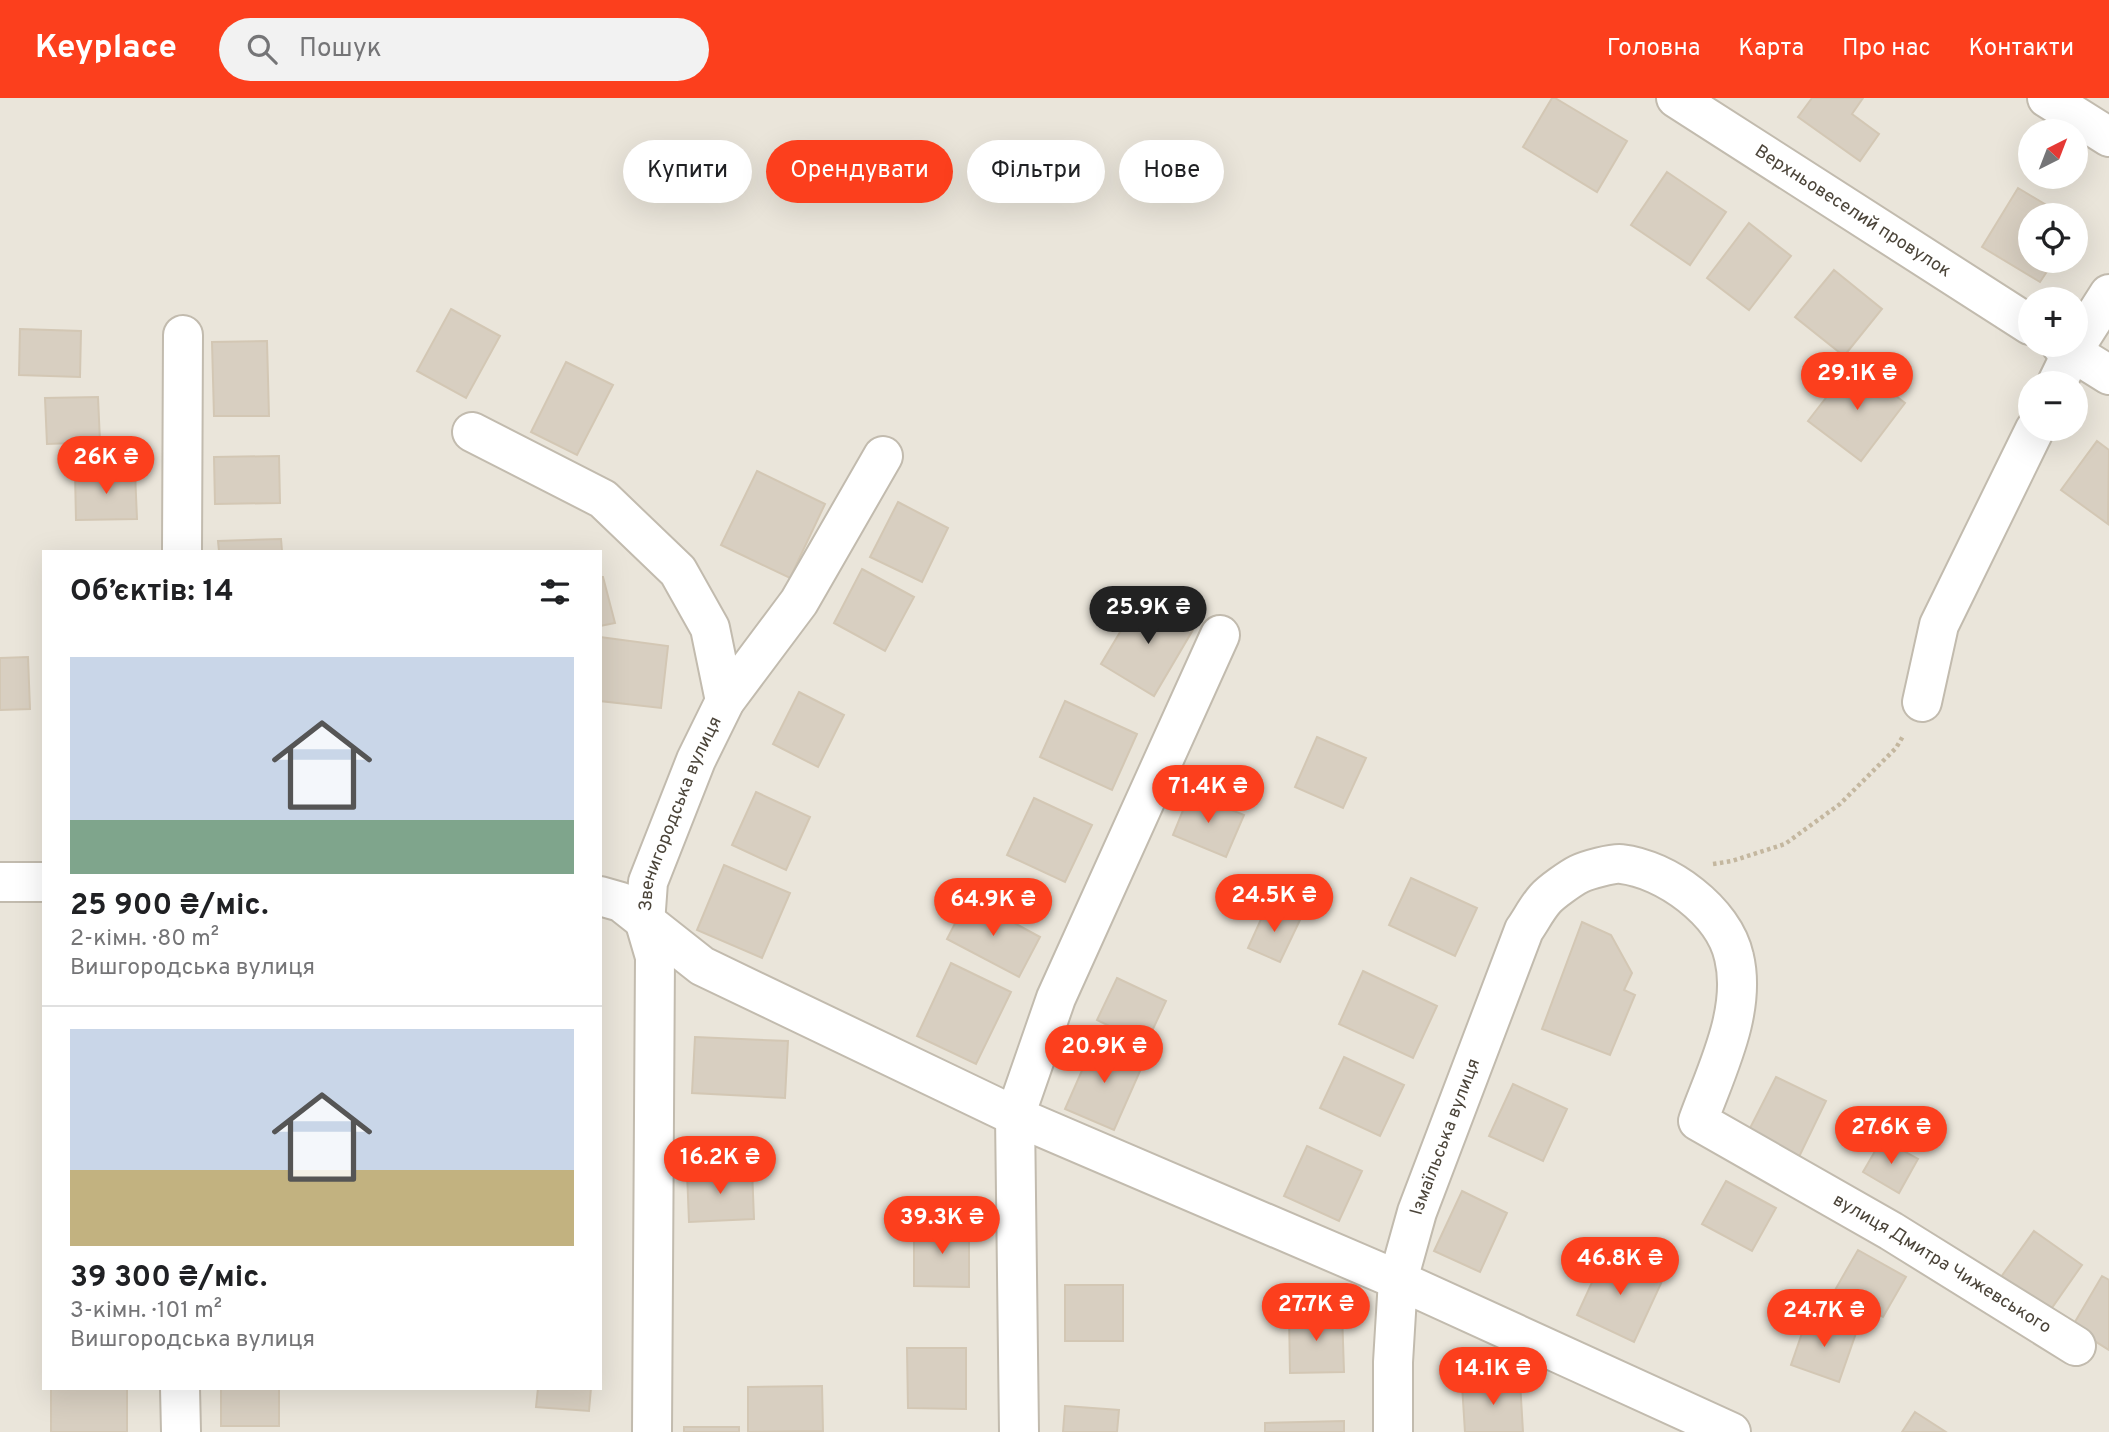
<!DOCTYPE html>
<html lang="uk">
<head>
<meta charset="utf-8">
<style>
	:root { --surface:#fff; --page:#f2f2f2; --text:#202124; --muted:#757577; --line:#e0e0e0; --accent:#fc3f1d }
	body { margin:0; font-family:Overpass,sans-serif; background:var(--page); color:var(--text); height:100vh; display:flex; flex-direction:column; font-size:26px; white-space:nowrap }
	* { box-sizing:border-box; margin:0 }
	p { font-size:23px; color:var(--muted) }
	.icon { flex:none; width:38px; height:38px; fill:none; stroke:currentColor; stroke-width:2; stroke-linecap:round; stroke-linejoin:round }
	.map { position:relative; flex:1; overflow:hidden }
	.panel { position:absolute; left:42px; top:452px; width:560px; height:840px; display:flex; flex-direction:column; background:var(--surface); border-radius:0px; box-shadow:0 7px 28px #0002 }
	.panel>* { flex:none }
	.banner { position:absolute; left:623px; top:42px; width:665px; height:63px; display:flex; gap:14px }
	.needle { width:46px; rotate:42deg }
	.buttons { position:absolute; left:2018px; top:21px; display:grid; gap:14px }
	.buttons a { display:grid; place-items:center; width:70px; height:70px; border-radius:50%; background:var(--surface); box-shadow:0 7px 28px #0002; font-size:35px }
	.price { position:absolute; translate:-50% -60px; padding:0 16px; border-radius:24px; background:var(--accent); color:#fff; font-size:23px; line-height:46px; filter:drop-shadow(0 2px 4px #0008) }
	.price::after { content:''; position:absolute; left:50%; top:42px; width:21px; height:16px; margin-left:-10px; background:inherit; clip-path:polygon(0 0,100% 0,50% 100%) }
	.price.current { background:#222; color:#fff }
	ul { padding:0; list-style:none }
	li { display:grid; align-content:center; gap:14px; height:371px; padding:0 28px }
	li+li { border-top:2px solid var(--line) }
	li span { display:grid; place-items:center; height:217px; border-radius:0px; color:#555 }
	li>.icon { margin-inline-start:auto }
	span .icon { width:126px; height:126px; fill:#fffc; stroke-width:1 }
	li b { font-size:30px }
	h2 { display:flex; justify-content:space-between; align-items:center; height:84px; padding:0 28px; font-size:30px }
	.pill { padding:0 24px; border-radius:32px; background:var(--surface); box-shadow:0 7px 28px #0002; font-size:24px; line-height:63px }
	.pill.current { background:var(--accent); color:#fff }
	header { display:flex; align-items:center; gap:42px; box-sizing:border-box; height:98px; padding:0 35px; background:var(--accent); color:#fff }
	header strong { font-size:33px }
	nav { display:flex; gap:38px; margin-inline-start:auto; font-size:24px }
	.search { width:490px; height:63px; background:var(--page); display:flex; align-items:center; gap:18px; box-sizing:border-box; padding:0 24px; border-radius:38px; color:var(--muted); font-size:26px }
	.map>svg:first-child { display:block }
</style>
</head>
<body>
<header>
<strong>Keyplace</strong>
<div class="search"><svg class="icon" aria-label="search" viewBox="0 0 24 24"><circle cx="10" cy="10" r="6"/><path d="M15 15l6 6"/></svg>Пошук</div>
<nav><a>Головна</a><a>Карта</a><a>Про нас</a><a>Контакти</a></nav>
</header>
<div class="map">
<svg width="2109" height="1334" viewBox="0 0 2109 1334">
	<rect width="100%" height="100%" fill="#f6f3ec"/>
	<!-- residential -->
	<path fill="#eae5da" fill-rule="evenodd" d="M 0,0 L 2109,0 L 2109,1334 L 0,1334 ZM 2030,33 L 2076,33 L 2076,79 L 2030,79 ZM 2030,117 L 2076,117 L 2076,163 L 2030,163 ZM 2030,201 L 2076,201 L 2076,247 L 2030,247 ZM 2030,285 L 2076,285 L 2076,331 L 2030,331 ZM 44,453 L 600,453 L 600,1290 L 44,1290 Z"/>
	<!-- building -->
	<path fill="#d8cfc1" stroke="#d3c7b4" stroke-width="2" d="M 1552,0 L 1555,0 L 1627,43 L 1597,94 L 1523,49 Z
		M 1812,0 L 1863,0 L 1852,16 L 1879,36 L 1860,63 L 1798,19 Z
		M 1667,74 L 1726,114 L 1690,167 L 1631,127 Z
		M 2018,90 L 2063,117 L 2030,117 L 2030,163 L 2054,163 L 2040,184 L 1982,149 Z
		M 1749,125 L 1791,158 L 1749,212 L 1707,180 Z
		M 1834,172 L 1882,211 L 1844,258 L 1795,219 Z
		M 451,211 L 500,238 L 466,300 L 417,273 Z
		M 20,231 L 81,233 L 80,279 L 19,277 Z
		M 267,243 L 269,318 L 214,318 L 212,244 Z
		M 566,264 L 613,287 L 577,357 L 531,334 Z
		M 1853,265 L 1905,305 L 1861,363 L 1808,323 Z
		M 98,299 L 100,344 L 47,346 L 45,300 Z
		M 2097,343 L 2109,352 L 2108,426 L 2061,392 Z
		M 279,358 L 280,405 L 215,406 L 214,359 Z
		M 757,373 L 825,406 L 790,480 L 721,447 Z
		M 135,374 L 137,421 L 76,422 L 75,375 Z
		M 898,404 L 948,430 L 922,484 L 870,459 Z
		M 281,441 L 282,453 L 219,453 L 218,443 Z
		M 862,471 L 914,499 L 885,553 L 834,525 Z
		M 600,479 L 603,479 L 615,525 L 600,528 Z
		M 1141,499 L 1194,530 L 1154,598 L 1101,566 Z
		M 600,539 L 668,548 L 661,610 L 600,603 Z
		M 28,559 L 30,611 L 0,612 L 0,560 Z
		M 799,594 L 844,617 L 818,669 L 773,646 Z
		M 1065,603 L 1137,636 L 1112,692 L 1040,659 Z
		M 1317,639 L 1366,660 L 1343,710 L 1295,689 Z
		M 756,694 L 810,719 L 786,772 L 732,747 Z
		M 1190,695 L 1244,717 L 1226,759 L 1173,737 Z
		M 1034,700 L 1092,727 L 1065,784 L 1007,757 Z
		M 724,767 L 790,795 L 762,860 L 697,832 Z
		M 1411,780 L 1477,810 L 1455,858 L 1389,827 Z
		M 968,800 L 1040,839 L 1019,879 L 947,841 Z
		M 1267,808 L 1300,822 L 1280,864 L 1248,850 Z
		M 1582,824 L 1611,837 L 1632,875 L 1624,892 L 1635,897 L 1610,957 L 1542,931 Z
		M 951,865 L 1011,894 L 976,966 L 917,938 Z
		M 1363,873 L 1437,908 L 1413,960 L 1339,926 Z
		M 1117,880 L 1166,903 L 1146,946 L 1097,922 Z
		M 695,939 L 788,943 L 785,1000 L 692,995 Z
		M 1095,943 L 1144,964 L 1114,1032 L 1065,1011 Z
		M 1344,959 L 1404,987 L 1380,1038 L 1320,1010 Z
		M 1776,979 L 1826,1003 L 1799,1059 L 1748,1034 Z
		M 1513,986 L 1567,1011 L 1543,1063 L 1489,1038 Z
		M 1882,1041 L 1918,1061 L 1899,1095 L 1863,1074 Z
		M 1307,1048 L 1362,1073 L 1339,1123 L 1284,1098 Z
		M 752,1071 L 754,1121 L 689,1124 L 687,1074 Z
		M 1726,1083 L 1776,1110 L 1752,1153 L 1702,1126 Z
		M 1462,1093 L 1507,1115 L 1480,1174 L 1434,1153 Z
		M 914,1127 L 969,1128 L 969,1189 L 914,1188 Z
		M 2034,1133 L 2082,1167 L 2049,1214 L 2001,1179 Z
		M 1858,1152 L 1906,1179 L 1883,1219 L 1835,1192 Z
		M 1606,1154 L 1663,1181 L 1634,1244 L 1577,1217 Z
		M 2102,1178 L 2109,1182 L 2109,1252 L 2072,1229 Z
		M 1065,1187 L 1123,1187 L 1123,1243 L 1065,1243 Z
		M 1342,1214 L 1344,1274 L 1290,1275 L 1289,1216 Z
		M 1808,1218 L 1856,1235 L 1839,1284 L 1791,1267 Z
		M 907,1250 L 966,1250 L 966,1311 L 908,1310 Z
		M 1520,1283 L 1523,1334 L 1465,1334 L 1462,1287 Z
		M 822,1288 L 823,1333 L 748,1334 L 748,1289 Z
		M 51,1290 L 127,1290 L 127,1334 L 51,1334 Z
		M 221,1290 L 279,1290 L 279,1328 L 221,1328 Z
		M 538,1290 L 591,1290 L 589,1313 L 536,1309 Z
		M 1065,1308 L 1119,1312 L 1117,1334 L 1063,1334 Z
		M 1915,1314 L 1946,1334 L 1902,1334 Z
		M 1344,1323 L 1344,1334 L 1265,1334 L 1265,1325 Z
		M 684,1329 L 739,1329 L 739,1334 L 684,1334 Z"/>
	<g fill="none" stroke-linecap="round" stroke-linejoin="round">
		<!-- street casing -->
		<g stroke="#c2bbae" stroke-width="42">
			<g id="street">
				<path id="s1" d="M 1676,0 L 2030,227"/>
				<path d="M 2047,0 L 2109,39"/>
				<path d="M 2061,247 L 2109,277"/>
				<path d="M 2057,285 L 2072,254 L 2109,196"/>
				<path d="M 472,334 L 603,401 L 678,473 L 710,530 L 725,603"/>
				<path d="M 182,453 L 183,237"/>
				<path d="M 1922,604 L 1939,527 L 2035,331"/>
				<path d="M 0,784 L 44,784"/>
				<path d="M 600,798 L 621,804 L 702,868 L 1015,1018 L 1398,1182 L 1731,1334"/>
				<path d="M 180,1290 L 181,1334"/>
				<path id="s2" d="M 652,1334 L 655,859 L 645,825 L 648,784 L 696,662 L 725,603 L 799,504 L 883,358"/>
				<path d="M 1019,1334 L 1015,1018 L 1056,900 L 1220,537"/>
				<path id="s3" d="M 1393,1334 L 1393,1264 L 1398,1182 L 1417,1114 L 1524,832 C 1531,822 1537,810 1545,801 C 1551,794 1571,780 1579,776 C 1587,772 1613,765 1621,766 C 1666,771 1724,813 1734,859 C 1747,913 1716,973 1698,1023 L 1891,1133 L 2076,1248"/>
			</g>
		</g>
		<!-- path -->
		<path stroke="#c4b79f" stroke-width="4.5" stroke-dasharray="3.5 3.5" stroke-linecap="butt" d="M 1713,766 L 1732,763 L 1785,746 L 1840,706 L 1896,650 L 1903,638"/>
		<!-- street -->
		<use href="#street" stroke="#fff" stroke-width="38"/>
	</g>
	<g text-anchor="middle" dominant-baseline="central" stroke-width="5" stroke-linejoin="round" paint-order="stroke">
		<!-- street labels -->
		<g font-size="18" fill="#4b4439" stroke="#fff">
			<text stroke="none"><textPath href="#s1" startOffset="210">Верхньовеселий провулок</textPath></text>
			<text stroke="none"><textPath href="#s2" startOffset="626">Звенигородська вулиця</textPath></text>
			<text stroke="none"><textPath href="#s3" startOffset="303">Ізмаїльська вулиця</textPath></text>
			<text stroke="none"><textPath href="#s3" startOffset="1255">вулиця Дмитра Чижевського</textPath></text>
		</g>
	</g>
</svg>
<div class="buttons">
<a><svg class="needle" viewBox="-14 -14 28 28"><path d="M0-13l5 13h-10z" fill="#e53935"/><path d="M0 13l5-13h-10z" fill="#757577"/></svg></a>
<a><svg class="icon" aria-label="locate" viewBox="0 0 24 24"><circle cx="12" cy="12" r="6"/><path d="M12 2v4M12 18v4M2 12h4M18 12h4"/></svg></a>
<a>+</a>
<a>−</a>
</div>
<b class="price" style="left:1857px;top:314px">29.1K ₴</b>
<b class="price" style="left:106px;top:398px">26K ₴</b>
<b class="price current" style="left:1148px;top:548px">25.9K ₴</b>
<b class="price" style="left:1208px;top:727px">71.4K ₴</b>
<b class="price" style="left:1274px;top:836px">24.5K ₴</b>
<b class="price" style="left:993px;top:840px">64.9K ₴</b>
<b class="price" style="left:1104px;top:987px">20.9K ₴</b>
<b class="price" style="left:1891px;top:1068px">27.6K ₴</b>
<b class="price" style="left:720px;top:1098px">16.2K ₴</b>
<b class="price" style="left:942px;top:1158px">39.3K ₴</b>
<b class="price" style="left:1620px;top:1199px">46.8K ₴</b>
<b class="price" style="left:1316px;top:1245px">27.7K ₴</b>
<b class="price" style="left:1824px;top:1251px">24.7K ₴</b>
<b class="price" style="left:1493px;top:1309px">14.1K ₴</b>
<div class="banner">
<a class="pill">Купити</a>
<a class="pill current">Орендувати</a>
<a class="pill">Фільтри</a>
<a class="pill">Нове</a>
</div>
<section class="panel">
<h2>Об’єктів: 14<svg class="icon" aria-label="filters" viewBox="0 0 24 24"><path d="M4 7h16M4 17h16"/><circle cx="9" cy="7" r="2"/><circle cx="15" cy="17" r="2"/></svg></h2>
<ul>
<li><span style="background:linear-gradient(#c9d6e8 75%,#7fa58c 0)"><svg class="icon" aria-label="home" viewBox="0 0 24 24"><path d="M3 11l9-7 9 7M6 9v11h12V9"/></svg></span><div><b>25 900 ₴/міс.</b><p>2-кімн. · 80 m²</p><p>Вишгородська вулиця</p></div></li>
<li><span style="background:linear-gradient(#c9d6e8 65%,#c2b280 0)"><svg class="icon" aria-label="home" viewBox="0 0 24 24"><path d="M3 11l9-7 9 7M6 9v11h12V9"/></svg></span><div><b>39 300 ₴/міс.</b><p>3-кімн. · 101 m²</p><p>Вишгородська вулиця</p></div></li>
</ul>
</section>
</div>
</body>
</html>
